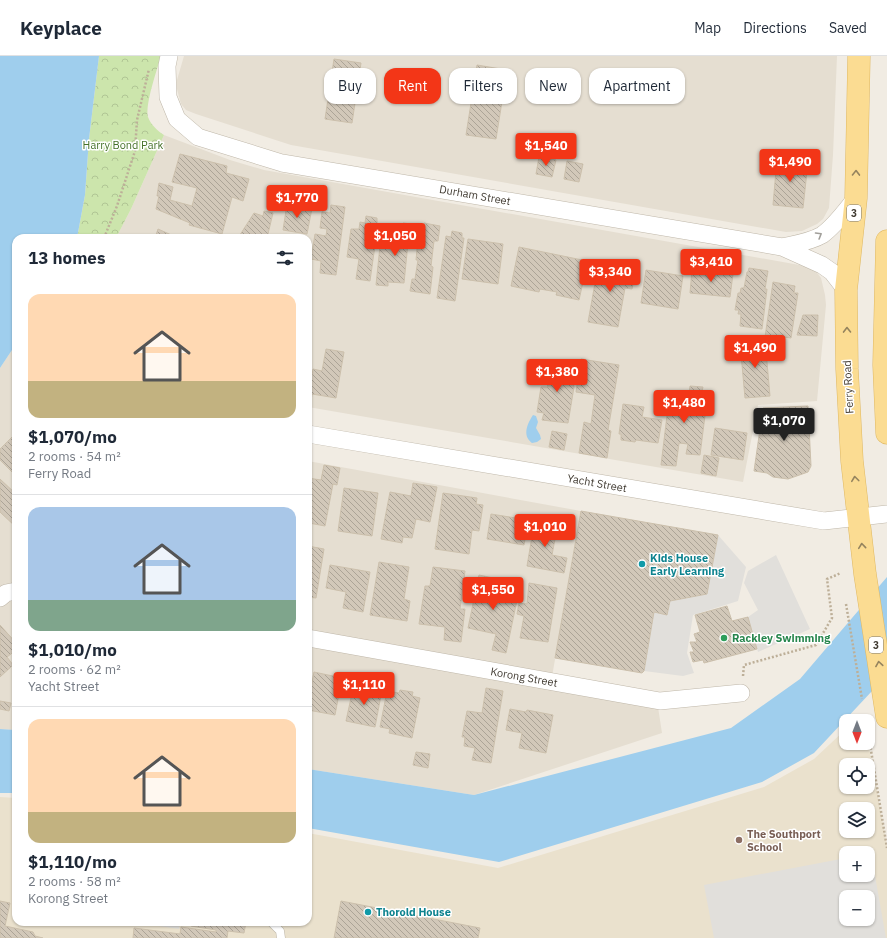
<!DOCTYPE html>
<html lang="en">
<head>
<meta charset="utf-8">
<style>
	:root { --surface:#fff; --page:#f2f2f3; --text:#1f2937; --muted:#747a83; --line:#e0e1e3; --accent:#f33617 }
	body { margin:0; font-family:"IBM Plex Sans",sans-serif; background:var(--page); color:var(--text); height:100vh; display:flex; flex-direction:column; font-size:15px; white-space:nowrap }
	* { box-sizing:border-box; margin:0 }
	p { font-size:13px; color:var(--muted) }
	.icon { flex:none; width:22px; height:22px; fill:none; stroke:currentColor; stroke-width:2; stroke-linecap:round; stroke-linejoin:round }
	.map { position:relative; flex:1; overflow:hidden }
	.details { position:absolute; left:12px; top:178px; width:300px; height:692px; display:flex; flex-direction:column; background:var(--surface); border-radius:12px; box-shadow:0 1px 3px #0004 }
	.details>* { flex:none }
	.top-card { position:absolute; left:324px; top:12px; width:380px; height:36px; display:flex; gap:8px }
	.needle { width:26px; rotate:180deg }
	.controls { position:absolute; left:839px; top:658px; display:grid; gap:8px }
	.controls a { display:grid; place-items:center; width:36px; height:36px; border-radius:8px; background:var(--surface); box-shadow:0 1px 3px #0004; font-size:20px }
	.price { position:absolute; translate:-50% -34px; padding:0 9px; border-radius:4px; background:var(--accent); color:#fff; font-size:13px; line-height:26px; filter:drop-shadow(0 1px 2px #0008) }
	.price::after { content:''; position:absolute; left:50%; top:24px; width:12px; height:9px; margin-left:-6px; background:inherit; clip-path:polygon(0 0,100% 0,50% 100%) }
	.price.current { background:#222; color:#fff }
	ul { padding:0; list-style:none }
	li { display:grid; align-content:center; gap:8px; height:212px; padding:0 16px }
	li+li { border-top:1px solid var(--line) }
	li span { display:grid; place-items:center; height:124px; border-radius:12px; color:#555 }
	li>.icon { margin-inline-start:auto }
	span .icon { width:72px; height:72px; fill:#fffc; stroke-width:1 }
	li b { font-size:17px }
	h2 { display:flex; justify-content:space-between; align-items:center; height:48px; padding:0 16px; font-size:17px }
	.pill { padding:0 14px; border-radius:12px; background:var(--surface); box-shadow:0 1px 3px #0004; font-size:14px; line-height:36px }
	.pill.current { background:var(--accent); color:#fff }
	header { display:flex; align-items:center; gap:24px; box-sizing:border-box; height:56px; padding:0 20px; background:var(--surface); border-bottom:1px solid var(--line) }
	header strong { font-size:19px }
	nav { display:flex; gap:22px; margin-inline-start:auto; font-size:14px }
	.map>svg:first-child { display:block }
</style>
</head>
<body>
<header>
<strong>Keyplace</strong>
<nav><a>Map</a><a>Directions</a><a>Saved</a></nav>
</header>
<div class="map">
<svg width="887" height="882" viewBox="0 0 887 882">
	<defs>
		<pattern id="park-crowns" width="20" height="18" patternUnits="userSpaceOnUse"><rect width="20" height="18" fill="#cce5ac"/><path d="M2 6a3 3 0 1 1 6 0M12 15a3 3 0 1 1 6 0" fill="none" stroke="#b0c594"/></pattern>
		<pattern id="building-back-hatch" width="6" height="6" patternUnits="userSpaceOnUse"><rect width="6" height="6" fill="#d2c8b9"/><path d="M-1 5l2 2M0 0l6 6M5-1l2 2" fill="none" stroke="#aca497"/></pattern>
	</defs>
	<rect width="100%" height="100%" fill="#f1ece3"/>
	<!-- residential -->
	<path fill="#e5ded1" d="M 184,0 L 837,0 L 833,99 L 829,152 L 823,163 L 817,168 L 802,175 L 786,176 L 291,89 L 196,58 L 186,54 L 181,48 L 177,33 L 177,24 Z
		M 164,79 L 230,104 L 264,114 L 805,210 L 815,214 L 821,222 L 825,239 L 826,249 L 817,345 L 758,349 L 743,426 L 308,351 L 308,182 L 116,182 L 131,153 Z
		M 16,288 L 16,674 L 0,673 L 0,312 Z
		M 308,405 L 581,455 L 550,632 L 658,651 L 662,677 L 474,739 L 308,713 Z"/>
	<!-- education -->
	<path fill="#eae1cd" fill-rule="evenodd" d="M 846,673 L 846,687 L 868,687 L 868,686 L 887,790 L 887,882 L 0,882 L 0,741 L 16,742 L 16,866 L 308,866 L 308,777 L 498,812 L 764,731 L 814,703 ZM 846,709 L 868,709 L 868,731 L 846,731 ZM 846,753 L 868,753 L 868,775 L 846,775 ZM 846,797 L 868,797 L 868,819 L 846,819 ZM 846,841 L 868,841 L 868,863 L 846,863 Z"/>
	<!-- park -->
	<path fill="url(#park-crowns)" d="M 99,0 L 161,0 C 157,14 145,48 148,61 C 151,69 158,75 164,79 L 131,153 L 116,182 L 77,182 L 85,139 L 89,83 Z"/>
	<!-- parking -->
	<path fill="#e1dfdb" fill-rule="evenodd" d="M 718,479 L 746,511 L 738,545 L 693,559 L 687,597 L 694,617 L 683,620 L 644,615 L 654,556 L 667,559 L 670,545 L 707,538 Z
		M 776,499 L 810,573 L 758,596 L 748,561 L 758,554 L 744,527 L 748,515 Z
		M 871,797 L 886,882 L 714,882 L 704,829 L 846,802 L 846,819 L 868,819 L 868,798 ZM 846,841 L 868,841 L 868,863 L 846,863 Z
		M 132,866 L 180,866 L 179,873 Z"/>
	<!-- water -->
	<path fill="#9fceed" d="M 0,0 L 99,0 L 89,83 L 85,139 L 77,182 L 16,182 L 16,288 L 0,312 Z
		M 533,359 L 536,360 L 538,366 L 536,372 L 540,379 L 541,383 L 537,386 L 532,387 C 522,380 527,368 533,359 Z
		M 887,521 L 887,619 L 814,697 L 762,726 L 499,806 L 308,772 L 308,713 L 474,739 L 731,672 L 800,623 Z
		M 0,673 L 16,674 L 16,737 L 0,737 Z"/>
	<!-- building -->
	<path fill="url(#building-back-hatch)" stroke="#ccc0ac" d="M 334,3 L 361,7 L 352,67 L 325,63 Z
		M 477,9 L 507,14 L 496,83 L 466,79 Z
		M 180,98 L 227,110 L 226,117 L 249,123 L 243,145 L 232,141 L 222,178 L 189,169 L 190,167 L 156,153 L 159,140 L 157,140 L 159,127 L 173,131 L 170,144 L 192,150 L 197,132 L 172,126 Z
		M 539,101 L 556,104 L 552,121 L 536,118 Z
		M 777,103 L 808,106 L 803,152 L 773,149 Z
		M 567,105 L 583,108 L 579,126 L 564,123 Z
		M 287,148 L 312,152 L 307,178 L 283,174 Z
		M 331,149 L 345,151 L 336,219 L 320,217 L 321,205 L 311,203 L 315,178 L 326,180 L 327,173 L 320,172 L 322,156 L 330,157 Z
		M 264,155 L 273,157 L 267,182 L 238,182 L 254,157 L 263,160 Z
		M 366,160 L 377,162 L 377,168 L 378,168 L 370,225 L 356,223 L 359,203 L 347,201 L 351,173 L 359,173 L 360,166 L 365,167 Z
		M 403,167 L 411,168 L 411,172 L 413,172 L 411,188 L 408,187 L 404,227 L 388,226 L 388,230 L 376,229 L 380,190 L 389,191 L 391,174 L 397,175 L 398,169 L 403,169 Z
		M 424,167 L 440,170 L 438,185 L 434,185 L 431,210 L 433,211 L 430,238 L 410,235 L 412,223 L 415,223 L 418,204 L 416,204 L 418,183 L 422,184 Z
		M 158,173 L 178,182 L 155,182 Z
		M 452,175 L 462,177 L 462,182 L 464,182 L 455,245 L 437,242 L 446,180 L 451,181 Z
		M 468,183 L 503,188 L 498,228 L 462,223 Z
		M 519,191 L 592,206 L 588,227 L 583,226 L 579,244 L 556,239 L 557,236 L 540,233 L 539,236 L 511,230 Z
		M 599,205 L 636,212 L 632,233 L 625,232 L 618,271 L 588,266 Z
		M 749,212 L 768,215 L 765,233 L 767,233 L 762,273 L 740,270 L 741,258 L 738,258 L 739,254 L 735,254 L 738,237 L 740,237 L 741,232 L 744,232 L 747,216 L 748,216 Z
		M 646,214 L 683,220 L 678,253 L 641,247 Z
		M 692,214 L 733,218 L 730,241 L 690,237 Z
		M 773,226 L 795,230 L 794,237 L 798,237 L 791,282 L 777,280 L 777,283 L 765,281 Z
		M 803,259 L 818,259 L 817,280 L 797,279 Z
		M 765,284 L 770,340 L 745,342 L 740,287 Z
		M 326,293 L 344,296 L 336,342 L 312,338 L 310,352 L 308,352 L 308,318 L 312,319 L 313,313 L 322,315 Z
		M 581,303 L 619,309 L 608,374 L 611,375 L 607,402 L 579,397 L 584,366 L 591,368 L 595,339 L 576,336 Z
		M 568,305 L 574,331 L 568,367 L 542,364 L 544,357 L 537,356 L 541,331 L 548,331 L 542,308 Z
		M 690,330 L 703,331 L 702,335 L 708,336 L 700,399 L 686,398 L 688,388 L 679,387 L 676,410 L 661,409 L 670,335 L 689,338 Z
		M 623,348 L 644,351 L 642,361 L 662,364 L 658,387 L 636,384 L 635,386 L 621,384 L 621,378 L 619,378 Z
		M 808,350 L 811,410 L 808,416 L 788,423 L 773,421 L 767,417 L 754,415 L 763,352 Z
		M 715,372 L 747,377 L 743,404 L 711,399 Z
		M 552,375 L 567,378 L 564,394 L 549,391 Z
		M 16,377 L 16,420 L 0,404 L 0,393 Z
		M 704,399 L 719,402 L 716,420 L 701,417 Z
		M 324,409 L 340,412 L 337,429 L 333,428 L 325,470 L 309,467 L 310,461 L 308,461 L 308,422 L 321,424 Z
		M 0,423 L 16,438 L 16,471 L 0,456 Z
		M 413,427 L 437,431 L 430,466 L 416,463 L 412,482 L 403,481 L 402,487 L 381,483 L 390,436 L 411,440 Z
		M 344,432 L 378,437 L 372,480 L 338,475 Z
		M 443,437 L 477,442 L 476,448 L 483,449 L 479,475 L 472,474 L 469,498 L 435,493 Z
		M 581,455 L 718,479 L 707,538 L 670,545 L 667,559 L 654,556 L 644,615 L 642,617 L 555,602 Z
		M 491,458 L 528,464 L 524,489 L 487,483 Z
		M 535,463 L 558,467 L 552,499 L 567,502 L 564,517 L 527,510 Z
		M 308,490 L 324,493 L 316,542 L 308,541 Z
		M 379,506 L 409,511 L 404,543 L 410,545 L 407,565 L 370,559 Z
		M 330,509 L 370,516 L 363,556 L 343,552 L 346,536 L 326,532 Z
		M 433,511 L 465,515 L 460,553 L 465,553 L 461,586 L 444,584 L 445,571 L 419,568 L 425,530 L 430,530 Z
		M 479,519 L 507,525 L 503,541 L 517,544 L 506,597 L 492,594 L 496,578 L 468,572 Z
		M 529,527 L 557,532 L 548,586 L 520,582 L 524,560 L 517,558 L 519,547 L 527,548 Z
		M 727,550 L 732,565 L 748,561 L 757,593 L 704,607 L 703,604 L 693,606 L 690,596 L 694,596 L 690,586 L 697,586 L 694,578 L 700,576 L 695,559 Z
		M 0,569 L 16,587 L 16,594 L 7,601 L 13,609 L 0,621 Z
		M 314,616 L 342,622 L 335,659 L 308,654 L 308,646 Z
		M 354,628 L 382,634 L 375,671 L 346,665 Z
		M 486,632 L 503,635 L 491,707 L 472,704 L 475,692 L 464,690 L 465,681 L 462,681 L 467,655 L 482,657 Z
		M 400,634 L 413,636 L 412,640 L 420,642 L 412,682 L 389,677 L 390,673 L 380,671 L 387,635 L 399,637 Z
		M 0,645 L 11,647 L 9,655 L 0,653 Z
		M 510,653 L 526,656 L 527,654 L 553,659 L 546,697 L 519,692 L 522,677 L 506,674 Z
		M 416,696 L 430,698 L 428,712 L 413,709 Z
		M 0,845 L 10,847 L 5,870 L 33,876 L 35,880 L 43,882 L 0,882 Z
		M 341,845 L 480,872 L 478,882 L 334,882 Z
		M 192,866 L 246,866 L 244,877 L 228,875 L 227,882 L 133,882 L 134,872 L 180,878 L 181,871 L 216,876 L 216,874 L 191,870 Z"/>
	<g fill="none" stroke-linecap="round" stroke-linejoin="round">
		<!-- service casing -->
		<g stroke="#bfb7a9" stroke-width="9">
			<path id="service" d="M 271,866 L 280,875 L 281,882"/>
		</g>
		<!-- minor casing -->
		<g stroke="#bfb7a9" stroke-width="18">
			<path id="minor" d="M 169,0 L 167,10 L 168,41 L 177,63 L 198,81 L 282,107 L 782,191 L 822,209 L 832,216 L 846,234
				M 782,191 C 795,188 810,186 822,179 C 835,170 846,154 856,142
				M 308,378 L 824,465 L 887,458
				M 0,542 L 6,537 L 16,535
				M 308,582 L 660,645 L 741,637"/>
		</g>
		<!-- primary casing -->
		<g stroke="#dfb862" stroke-width="23">
			<path id="primary" d="M 859,0 L 856,142 L 846,234 L 847,313 L 852,405 L 865,518 L 887,661
				M 887,185 L 884,309 L 887,377"/>
		</g>
		<!-- path -->
		<path stroke="#bdaf98" stroke-width="2.5" stroke-dasharray="2 2" stroke-linecap="butt" d="M 104,182 L 117,150 L 135,95 L 137,64 L 149,13
			M 846,548 L 862,643
			M 743,620 L 744,609 L 816,589 L 832,562 L 827,523 L 841,517
			M 868,676 L 887,792"/>
		<!-- service -->
		<use href="#service" stroke="#fff" stroke-width="8"/>
		<!-- minor -->
		<use href="#minor" stroke="#fff" stroke-width="17"/>
		<!-- primary -->
		<use href="#primary" stroke="#fbdc92" stroke-width="22"/>
	</g>
	<!-- one-way arrows -->
	<defs><path id="oneway-chevron" d="M-2-3.5L2.5 0L-2 3.5" fill="none" stroke-width="1.6" stroke-linecap="round" stroke-linejoin="round"/></defs>
	<g stroke="#95845e">
		<use href="#oneway-chevron" transform="translate(856 117) rotate(-89)"/>
		<use href="#oneway-chevron" transform="translate(847 274) rotate(-91)"/>
		<use href="#oneway-chevron" transform="translate(855 423) rotate(-97)"/>
		<use href="#oneway-chevron" transform="translate(862 490) rotate(-96)"/>
		<use href="#oneway-chevron" transform="translate(879 608) rotate(-99)"/>
	</g>
	<use stroke="#a09e99" href="#oneway-chevron" transform="translate(819 179) rotate(-31)"/>
	<!-- markers -->
	<g fill="#0f9aa8" stroke="#fff" stroke-width="1.5">
		<circle cx="642" cy="508" r="4"/>
		<circle cx="368" cy="856" r="4"/>
	</g>
	<circle fill="#2e9e5b" stroke="#fff" stroke-width="1.5" cx="724" cy="582" r="4"/>
	<circle fill="#8d6e63" stroke="#fff" stroke-width="1.5" cx="739" cy="784" r="4"/>
	<g text-anchor="middle" dominant-baseline="central" stroke-width="3" stroke-linejoin="round" paint-order="stroke">
		<!-- shield labels -->
		<g fill="#fff" stroke="#7b7670" stroke-width="1">
			<rect x="847" y="149" width="14" height="16" rx="3"/>
			<rect x="869" y="581" width="14" height="16" rx="3"/>
		</g>
		<g font-size="10" font-weight="bold" fill="#423c33">
			<text x="854" y="157">3</text>
			<text x="876" y="589">3</text>
		</g>
		<!-- park labels -->
		<g font-size="11" fill="#457129" stroke="#fff">
			<text x="123" y="89">Harry Bond Park</text>
		</g>
		<!-- street labels -->
		<g font-size="11" fill="#423c33" stroke="#fff">
			<text transform="translate(475 139) rotate(10)">Durham Street</text>
			<text transform="translate(848 331) rotate(-93)">Ferry Road</text>
			<text transform="translate(597 427) rotate(10)">Yacht Street</text>
			<text transform="translate(524 621) rotate(10)">Korong Street</text>
		</g>
		<!-- culture labels -->
		<g font-size="11" font-weight="bold" fill="#0d838f" stroke="#fff" text-anchor="start">
			<text x="650" y="502">Kids House<tspan x="650" dy="13">Early Learning</tspan></text>
			<text x="376" y="856">Thorold House</text>
		</g>
		<!-- leisure labels -->
		<g font-size="11" font-weight="bold" fill="#27864d" stroke="#fff" text-anchor="start">
			<text x="732" y="582">Rackley Swimming</text>
		</g>
		<!-- education labels -->
		<g font-size="11" font-weight="bold" fill="#785e54" stroke="#fff" text-anchor="start">
			<text x="747" y="778">The Southport<tspan x="747" dy="13">School</tspan></text>
		</g>
	</g>
</svg>
<div class="controls">
<a><svg class="needle" viewBox="-14 -14 28 28"><path d="M0-13l5 13h-10z" fill="#e53935"/><path d="M0 13l5-13h-10z" fill="#747a83"/></svg></a>
<a><svg class="icon" aria-label="locate" viewBox="0 0 24 24"><circle cx="12" cy="12" r="6"/><path d="M12 2v4M12 18v4M2 12h4M18 12h4"/></svg></a>
<a><svg class="icon" aria-label="layers" viewBox="0 0 24 24"><path d="M12 4l9 5-9 5-9-5zM3 14l9 5 9-5"/></svg></a>
<a>+</a>
<a>−</a>
</div>
<b class="price" style="left:546px;top:111px">$1,540</b>
<b class="price" style="left:790px;top:127px">$1,490</b>
<b class="price" style="left:297px;top:163px">$1,770</b>
<b class="price" style="left:395px;top:201px">$1,050</b>
<b class="price" style="left:711px;top:227px">$3,410</b>
<b class="price" style="left:610px;top:237px">$3,340</b>
<b class="price" style="left:755px;top:313px">$1,490</b>
<b class="price" style="left:557px;top:337px">$1,380</b>
<b class="price" style="left:684px;top:368px">$1,480</b>
<b class="price current" style="left:784px;top:386px">$1,070</b>
<b class="price" style="left:545px;top:492px">$1,010</b>
<b class="price" style="left:493px;top:555px">$1,550</b>
<b class="price" style="left:364px;top:650px">$1,110</b>
<div class="top-card">
<a class="pill">Buy</a>
<a class="pill current">Rent</a>
<a class="pill">Filters</a>
<a class="pill">New</a>
<a class="pill">Apartment</a>
</div>
<section class="details">
<h2>13 homes<svg class="icon" aria-label="filters" viewBox="0 0 24 24"><path d="M4 7h16M4 17h16"/><circle cx="9" cy="7" r="2"/><circle cx="15" cy="17" r="2"/></svg></h2>
<ul>
<li><span style="background:linear-gradient(#ffd9b3 70%,#c2b280 0)"><svg class="icon" aria-label="home" viewBox="0 0 24 24"><path d="M3 11l9-7 9 7M6 9v11h12V9"/></svg></span><div><b>$1,070/mo</b><p>2 rooms · 54 m²</p><p>Ferry Road</p></div></li>
<li><span style="background:linear-gradient(#a9c7e8 75%,#7fa58c 0)"><svg class="icon" aria-label="home" viewBox="0 0 24 24"><path d="M3 11l9-7 9 7M6 9v11h12V9"/></svg></span><div><b>$1,010/mo</b><p>2 rooms · 62 m²</p><p>Yacht Street</p></div></li>
<li><span style="background:linear-gradient(#ffd9b3 75%,#c2b280 0)"><svg class="icon" aria-label="home" viewBox="0 0 24 24"><path d="M3 11l9-7 9 7M6 9v11h12V9"/></svg></span><div><b>$1,110/mo</b><p>2 rooms · 58 m²</p><p>Korong Street</p></div></li>
</ul>
</section>
</div>
</body>
</html>
